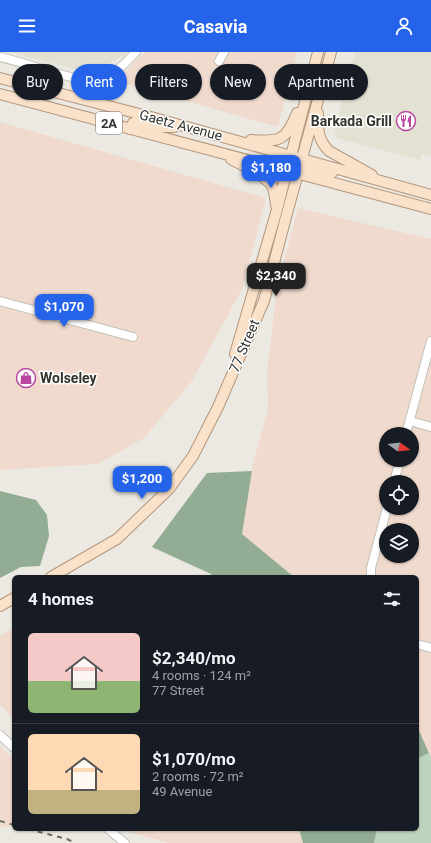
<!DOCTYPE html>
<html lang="en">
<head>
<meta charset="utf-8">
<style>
	:root { --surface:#171b24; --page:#242831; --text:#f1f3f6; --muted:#9ea1a6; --line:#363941; --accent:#2563eb }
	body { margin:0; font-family:Roboto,sans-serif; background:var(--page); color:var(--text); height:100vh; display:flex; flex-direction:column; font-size:15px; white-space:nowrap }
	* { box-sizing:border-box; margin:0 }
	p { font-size:13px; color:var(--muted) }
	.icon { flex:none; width:22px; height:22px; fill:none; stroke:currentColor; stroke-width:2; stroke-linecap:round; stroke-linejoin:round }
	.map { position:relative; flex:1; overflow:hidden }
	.panel { position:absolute; left:12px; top:523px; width:407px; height:256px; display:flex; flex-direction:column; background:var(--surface); border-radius:6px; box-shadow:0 1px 3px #0004 }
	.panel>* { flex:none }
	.banner { position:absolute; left:12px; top:12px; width:407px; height:36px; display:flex; gap:8px }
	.needle { width:26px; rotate:105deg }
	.controls { position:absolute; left:379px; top:375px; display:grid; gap:8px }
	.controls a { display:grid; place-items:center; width:40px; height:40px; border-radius:50%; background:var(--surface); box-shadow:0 1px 3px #0004; font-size:20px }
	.price { position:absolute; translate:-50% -34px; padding:0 9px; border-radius:8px; background:var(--accent); color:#fff; font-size:13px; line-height:26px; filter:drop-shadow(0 1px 2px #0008) }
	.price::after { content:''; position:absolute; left:50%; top:24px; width:12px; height:9px; margin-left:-6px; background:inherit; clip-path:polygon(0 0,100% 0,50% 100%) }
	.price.selected { background:#222; color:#fff }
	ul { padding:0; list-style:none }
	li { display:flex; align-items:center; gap:12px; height:100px; padding:0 16px }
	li+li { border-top:1px solid var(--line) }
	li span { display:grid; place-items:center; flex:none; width:112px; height:80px; border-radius:6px; color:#555 }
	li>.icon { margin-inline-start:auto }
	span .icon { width:48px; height:48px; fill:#fffc; stroke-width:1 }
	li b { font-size:17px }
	h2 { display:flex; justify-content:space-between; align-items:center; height:48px; padding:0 16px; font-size:17px }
	.tag { padding:0 14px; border-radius:18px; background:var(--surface); box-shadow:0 1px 3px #0004; font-size:14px; line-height:36px }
	.tag.selected { background:var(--accent); color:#fff }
	header { display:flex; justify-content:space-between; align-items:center; height:52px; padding:0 16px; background:var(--accent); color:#fff; font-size:18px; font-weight:700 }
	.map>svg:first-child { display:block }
</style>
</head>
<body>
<header><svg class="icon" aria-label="menu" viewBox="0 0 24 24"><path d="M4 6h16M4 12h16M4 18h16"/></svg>Casavia<svg class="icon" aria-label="person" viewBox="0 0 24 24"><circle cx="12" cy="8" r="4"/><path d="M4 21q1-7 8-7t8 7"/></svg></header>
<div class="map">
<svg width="431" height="791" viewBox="0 0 431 791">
	<rect width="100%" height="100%" fill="#ebe9e1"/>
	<!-- built -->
	<path fill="#e3e1d1" d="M 7,0 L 127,0 L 124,3 L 92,21 Z
		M 355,0 L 431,0 L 431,104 L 422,102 L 420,108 L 337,86 L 334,80 Z"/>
	<!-- industrial -->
	<path fill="#f0dace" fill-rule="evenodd" d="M 145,0 L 297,0 L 278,75 L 116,29 Z
		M 0,70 L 266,146 L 242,237 L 192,329 L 144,386 L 98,412 L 0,418 Z
		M 298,156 L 431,187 L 431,705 L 417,674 L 417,525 L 294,525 L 242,482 L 253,412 L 268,357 L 267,320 L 277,235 ZM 386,382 L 412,382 L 412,408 L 386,408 ZM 386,430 L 412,430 L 412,456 L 386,456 ZM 386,478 L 412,478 L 412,504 L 386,504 Z
		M 14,576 L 14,667 L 0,653 L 0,584 Z
		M 0,695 L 14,708 L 14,768 L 8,776 L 0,774 Z
		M 128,777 L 299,777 L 303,791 L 169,791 L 132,781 Z"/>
	<!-- green -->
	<path fill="#bfd4c0" d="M 429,701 L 431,705 L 431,791 L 374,791 L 377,777 L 417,777 L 417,707 Z"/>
	<!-- forest -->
	<path fill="#93ad95" d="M 252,419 L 242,482 L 294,525 L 212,525 L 211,522 L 152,495 L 207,421 Z
		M 0,439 L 36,448 L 47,463 L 49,484 L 40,514 L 21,515 L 0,526 Z
		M 417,674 L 429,701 L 417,707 Z
		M 299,777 L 377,777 L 374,791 L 303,791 Z"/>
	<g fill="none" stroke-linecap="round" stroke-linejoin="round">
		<!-- minor casing -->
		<g stroke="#c2c1b8" stroke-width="10">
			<path id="minor" d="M 0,5 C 13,8 26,12 39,16 C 57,21 83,31 102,26 C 116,22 126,10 136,0
				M 219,9 L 224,0
				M 0,249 L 133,285
				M 410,369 L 431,375
				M 406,382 L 431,289
				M 394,430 L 400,408
				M 371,525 L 371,516 L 387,456
				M 417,592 L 431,596
				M 0,683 L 14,696
				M 108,777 L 125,791"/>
		</g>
		<!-- major casing -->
		<g stroke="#b2977d" stroke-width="12">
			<path id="major" d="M 0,26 L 151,65 L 302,107 L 431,143
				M 0,42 L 431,157
				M 318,61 C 318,77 317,87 329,99 L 372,123
				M 130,77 L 133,71 L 138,70 L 157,75 L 174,75
				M 251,88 C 280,90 286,89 297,61
				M 231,107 C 242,113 266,124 272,134 C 275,140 275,146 276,153
				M 297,117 L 318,118 L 332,121
				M 235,302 L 276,161 L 318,0
				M 51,525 L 117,487 L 169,437 L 193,404 L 218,355 L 264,249 L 286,165 L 331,0
				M 0,554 L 14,546"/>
		</g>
		<!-- minor -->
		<use href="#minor" stroke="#fff" stroke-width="8"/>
		<!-- major -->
		<use href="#major" stroke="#fae1ca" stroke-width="10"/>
		<!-- rail -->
		<path stroke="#6b6b66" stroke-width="2" stroke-dasharray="5 5" stroke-linecap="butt" d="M 0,769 L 14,773
			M 28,777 L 67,787 L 75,791"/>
	</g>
	<!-- icons -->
	<defs>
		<g id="restaurant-ring" transform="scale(1)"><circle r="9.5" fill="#fff" stroke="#b947a1" stroke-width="1.5"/><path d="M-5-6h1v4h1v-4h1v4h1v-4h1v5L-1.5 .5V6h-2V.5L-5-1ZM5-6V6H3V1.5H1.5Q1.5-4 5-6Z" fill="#b947a1"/></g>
		<g id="shop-ring" transform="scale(1)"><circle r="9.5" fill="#fff" stroke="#b947a1" stroke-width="1.5"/><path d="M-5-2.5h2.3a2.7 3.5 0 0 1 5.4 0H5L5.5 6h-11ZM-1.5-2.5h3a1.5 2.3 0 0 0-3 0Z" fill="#b947a1"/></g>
	</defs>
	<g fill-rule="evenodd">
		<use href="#restaurant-ring" x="406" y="69"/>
		<use href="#shop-ring" x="26" y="326"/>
	</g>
	<g text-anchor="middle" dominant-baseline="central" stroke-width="3" stroke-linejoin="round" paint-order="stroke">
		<!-- shield labels -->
		<rect fill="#fff" stroke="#70706d" stroke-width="1" x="96" y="60" width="26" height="22" rx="3"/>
		<g font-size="13" font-weight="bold" fill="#32322e">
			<text x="109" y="71">2A</text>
		</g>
		<!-- poi labels -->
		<g font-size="14" font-weight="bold" fill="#32322e" stroke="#fff" text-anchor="end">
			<text x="392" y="69">Barkada Grill</text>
			<text x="40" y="326" text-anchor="start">Wolseley</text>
		</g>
		<!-- street labels -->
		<g font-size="14" fill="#32322e" stroke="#fff">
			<text transform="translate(181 73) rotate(15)">Gaetz Avenue</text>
			<text transform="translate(244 294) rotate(-67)">77 Street</text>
		</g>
	</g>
</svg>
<div class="controls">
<a><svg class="needle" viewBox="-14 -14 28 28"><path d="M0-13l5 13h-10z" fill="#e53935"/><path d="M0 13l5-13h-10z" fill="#9ea1a6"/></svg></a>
<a><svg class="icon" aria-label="locate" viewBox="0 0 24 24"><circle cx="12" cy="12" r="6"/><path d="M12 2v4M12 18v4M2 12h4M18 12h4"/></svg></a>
<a><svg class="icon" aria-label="layers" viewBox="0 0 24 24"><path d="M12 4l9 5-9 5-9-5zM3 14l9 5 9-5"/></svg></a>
</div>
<b class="price" style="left:271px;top:137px">$1,180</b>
<b class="price selected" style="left:276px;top:245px">$2,340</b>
<b class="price" style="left:64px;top:276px">$1,070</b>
<b class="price" style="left:142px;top:448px">$1,200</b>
<div class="banner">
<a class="tag">Buy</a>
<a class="tag selected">Rent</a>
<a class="tag">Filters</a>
<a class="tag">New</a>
<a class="tag">Apartment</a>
</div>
<section class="panel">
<h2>4 homes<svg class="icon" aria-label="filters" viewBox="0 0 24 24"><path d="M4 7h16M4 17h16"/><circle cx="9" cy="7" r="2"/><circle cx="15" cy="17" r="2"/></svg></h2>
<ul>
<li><span style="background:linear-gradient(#f6c9c9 60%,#8fb573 0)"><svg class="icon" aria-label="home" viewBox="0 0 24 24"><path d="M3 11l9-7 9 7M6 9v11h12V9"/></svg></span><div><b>$2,340/mo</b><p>4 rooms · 124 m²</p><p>77 Street</p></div></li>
<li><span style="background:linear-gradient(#ffd9b3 70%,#c2b280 0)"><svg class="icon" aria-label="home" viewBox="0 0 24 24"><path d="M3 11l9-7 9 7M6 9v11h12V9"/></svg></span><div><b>$1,070/mo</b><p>2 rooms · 72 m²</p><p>49 Avenue</p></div></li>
</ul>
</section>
</div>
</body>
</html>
